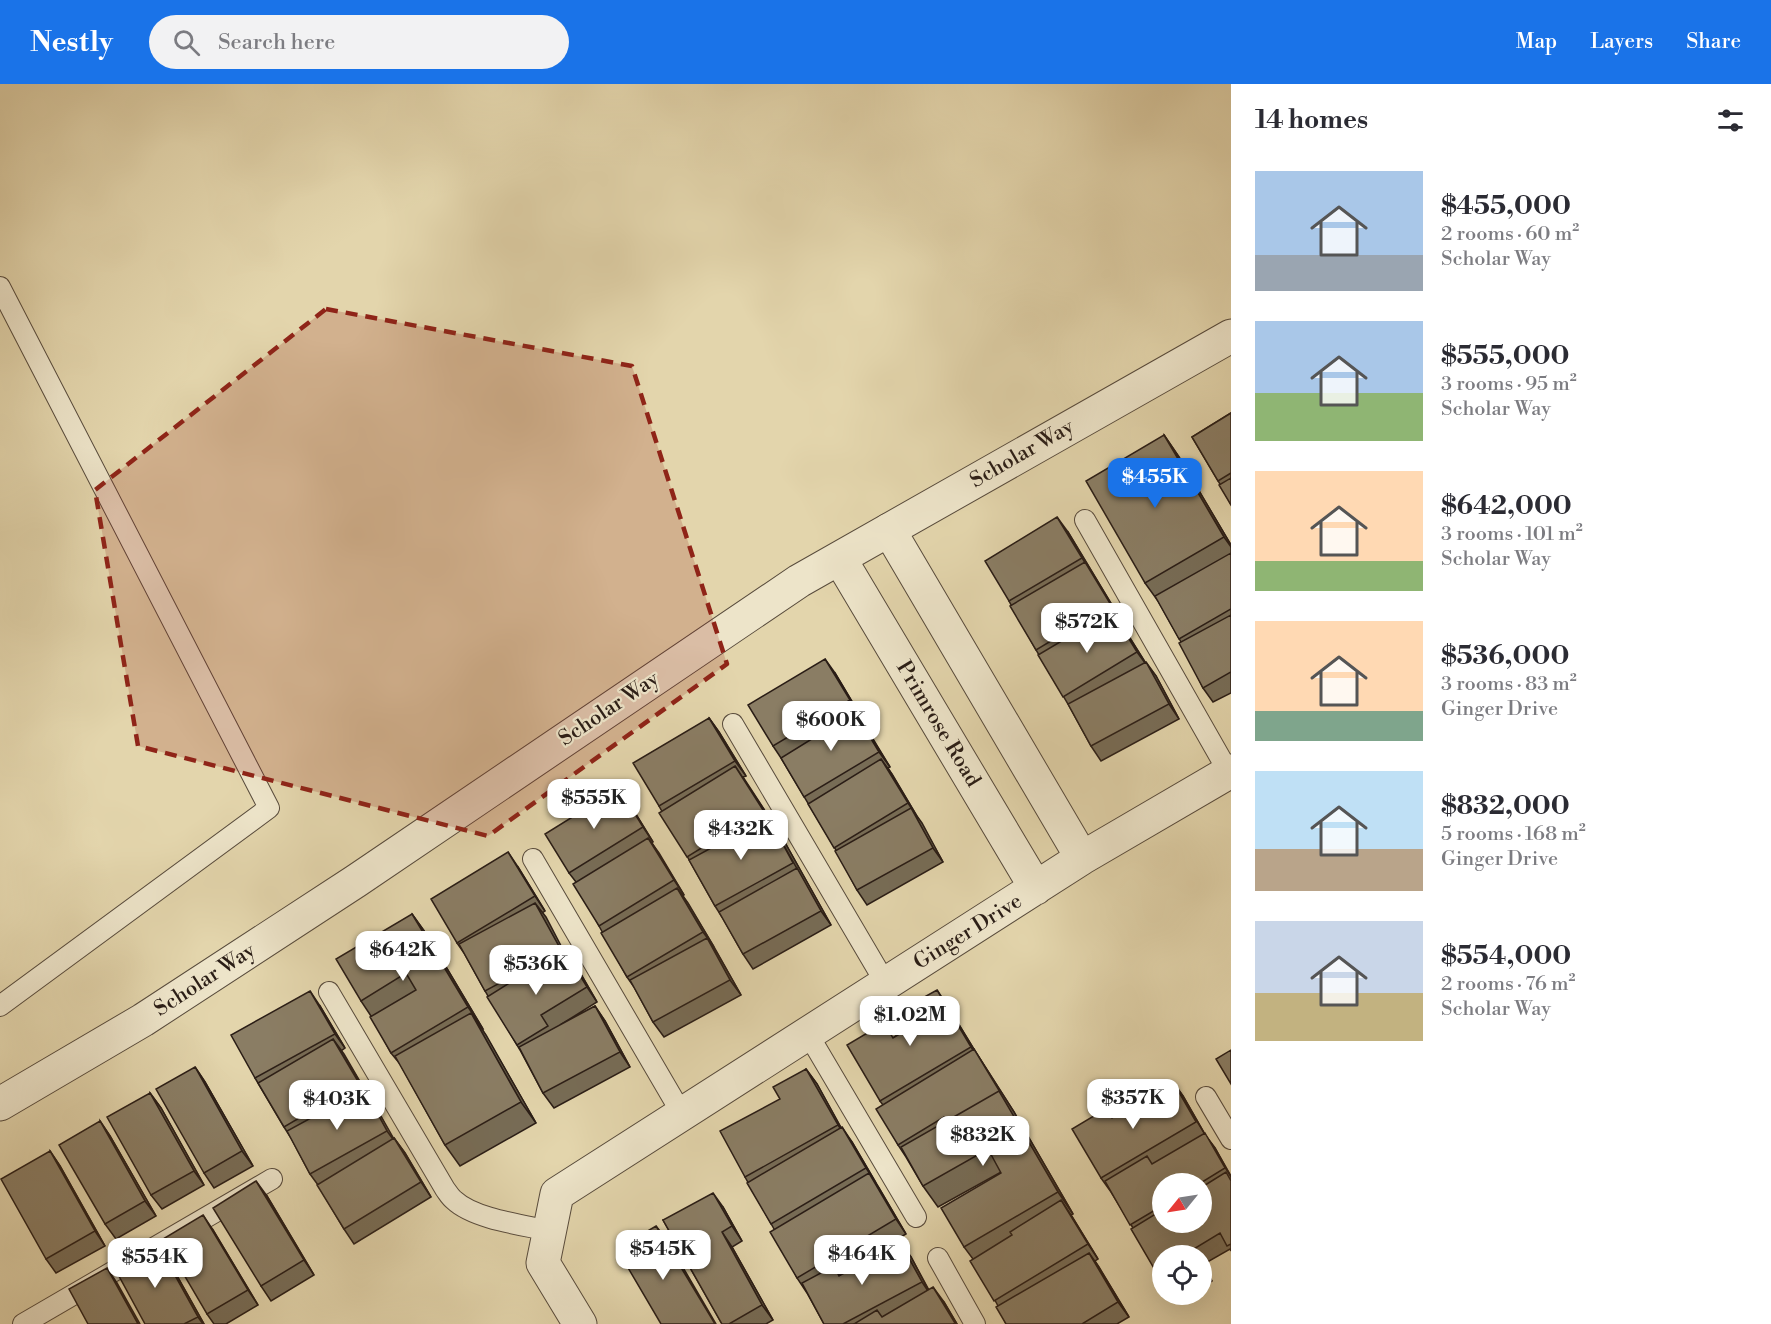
<!DOCTYPE html>
<html lang="en">
<head>
<meta charset="utf-8">
<style>
	:root { --surface:#fff; --page:#f2f2f3; --text:#2b2b33; --muted:#7c7c81; --accent:#1a73e8 }
	body { margin:0; font-family:"Libre Bodoni",serif; background:var(--page); color:var(--text); height:100vh; display:flex; flex-direction:column; font-size:22px; white-space:nowrap }
	* { box-sizing:border-box; margin:0 }
	p { font-size:20px; color:var(--muted) }
	.icon { flex:none; width:33px; height:33px; fill:none; stroke:currentColor; stroke-width:2; stroke-linecap:round; stroke-linejoin:round }
	.map { position:relative; flex:1; overflow:hidden }
	.sheet { display:flex; flex-direction:column; background:var(--surface); width:540px }
	.sheet>* { flex:none }
	.needle { width:39px; rotate:240deg }
	.controls { position:absolute; left:1152px; top:1089px; display:grid; gap:12px }
	.controls a { display:grid; place-items:center; width:60px; height:60px; border-radius:50%; background:var(--surface); box-shadow:0 6px 24px #0002; font-size:30px }
	.price { position:absolute; translate:-50% -51px; padding:0 14px; border-radius:12px; background:#fff; color:#222; font-size:20px; line-height:39px; filter:drop-shadow(0 2px 3px #0008) }
	.price::after { content:''; position:absolute; left:50%; top:36px; width:18px; height:14px; margin-left:-9px; background:inherit; clip-path:polygon(0 0,100% 0,50% 100%) }
	.price.selected { background:var(--accent); color:#fff }
	ul { padding:0; list-style:none }
	li { display:flex; align-items:center; gap:18px; height:150px; padding:0 24px }
	li span { display:grid; place-items:center; flex:none; width:168px; height:120px; border-radius:0px; color:#555 }
	li>.icon { margin-inline-start:auto }
	span .icon { width:72px; height:72px; fill:#fffc; stroke-width:1 }
	li b { font-size:26px }
	h2 { display:flex; justify-content:space-between; align-items:center; height:72px; padding:0 24px; font-size:26px }
	header { display:flex; align-items:center; gap:36px; box-sizing:border-box; height:84px; padding:0 30px; background:var(--accent); color:#fff }
	header strong { font-size:28px }
	nav { display:flex; gap:33px; margin-inline-start:auto; font-size:21px }
	.search { width:420px; height:54px; background:var(--page); display:flex; align-items:center; gap:15px; box-sizing:border-box; padding:0 21px; border-radius:33px; color:var(--muted); font-size:22px }
	main { display:flex; flex:1; min-height:0 }
	.map>svg:first-child { display:block }
</style>
</head>
<body>
<header>
<strong>Nestly</strong>
<div class="search"><svg class="icon" aria-label="search" viewBox="0 0 24 24"><circle cx="10" cy="10" r="6"/><path d="M15 15l6 6"/></svg>Search here</div>
<nav><a>Map</a><a>Layers</a><a>Share</a></nav>
</header>
<main>
<div class="map">
<svg width="1231" height="1240" viewBox="0 0 1231 1240">
	<rect width="100%" height="100%" fill="#e3d5ac"/>
	<filter id="stains"><feTurbulence type="fractalNoise" baseFrequency=".00333" numOctaves="4"/><feColorMatrix values="0 0 0 0 .2 0 0 0 0 .09 0 0 0 0 .02 0 0 0 .5 -.17"/></filter>
	<radialGradient id="worn" r=".72"><stop offset=".6" stop-color="#630" stop-opacity="0"/><stop offset="1" stop-color="#630" stop-opacity=".3"/></radialGradient>
	<g fill="none" stroke-linecap="round" stroke-linejoin="round">
		<!-- service casing -->
		<g stroke="#584b3c" stroke-width="22">
			<path id="service" d="M 0,203 L 269,724 L 0,922
				M 1085,436 L 1229,689
				M 733,640 L 886,900
				M 533,775 L 682,1030
				M 329,908 L 445,1105 C 448,1109 450,1113 454,1116 C 474,1135 523,1141 550,1147
				M 808,950 L 916,1133
				M 1206,1013 L 1231,1055
				M 938,1174 L 975,1240
				M 23,1240 L 272,1095"/>
		</g>
		<!-- minor casing -->
		<g stroke="#584b3c" stroke-width="35">
			<path id="minor" d="M 889,446 L 1082,774
				M 840,475 L 1036,804
				M 580,1240 L 543,1179 L 557,1110 L 1082,774 L 1231,687"/>
		</g>
		<!-- tertiary casing -->
		<g stroke="#584b3c" stroke-width="35">
			<path id="tertiary" d="M 0,1020 L 143,936 L 356,797 L 799,497 L 1231,252"/>
		</g>
		<!-- service -->
		<use href="#service" stroke="#ede4c9" stroke-width="20"/>
		<!-- minor -->
		<use href="#minor" stroke="#ede4c9" stroke-width="33"/>
		<!-- tertiary -->
		<use href="#tertiary" stroke="#ede4c9" stroke-width="33"/>
	</g>
	<!-- wall -->
	<path fill="#776c56" stroke="#2a1d16" stroke-width="1.5" fill-rule="evenodd" d="M 1231,329 L 1231,421 L 1220,400 L 1192,353 Z
		M 1164,351 L 1179,373 L 1231,461 L 1231,609 L 1213,618 L 1203,604 L 1181,558 L 1158,517 L 1145,499 Z
		M 1068,448 L 1121,536 L 1119,537 L 1145,578 L 1156,592 L 1179,635 L 1101,677 L 1091,662 L 1068,620 L 1036,566 L 1009,517 Z
		M 835,589 L 860,631 L 858,632 L 890,683 L 888,684 L 918,734 L 943,778 L 867,821 L 857,806 L 836,766 L 781,674 L 773,662 Z
		M 709,634 L 719,648 L 746,692 L 743,693 L 779,748 L 831,841 L 753,885 L 743,870 L 722,833 L 715,822 L 659,722 Z
		M 619,704 L 629,719 L 653,758 L 652,759 L 684,811 L 683,812 L 714,863 L 741,911 L 664,953 L 653,938 L 634,903 L 627,893 L 599,842 L 576,798 L 569,789 Z
		M 518,783 L 545,827 L 542,829 L 563,866 L 564,865 L 575,880 L 597,918 L 560,941 L 595,922 L 605,937 L 630,983 L 554,1024 L 543,1009 L 520,966 L 485,907 L 464,869 L 457,859 Z
		M 412,830 L 427,851 L 483,945 L 482,945 L 536,1039 L 460,1082 L 445,1061 L 400,980 L 391,969 L 371,932 L 361,917 Z
		M 947,921 L 975,967 L 1014,1028 L 1073,1130 L 1071,1131 L 1098,1175 L 1095,1177 L 1129,1233 L 1117,1240 L 1006,1240 L 998,1222 L 973,1175 L 964,1163 L 1001,1089 L 1001,1088 L 938,1123 L 923,1102 L 906,1073 L 898,1061 L 883,1021 L 880,1017 L 894,953 Z
		M 320,922 L 345,964 L 341,967 L 366,1008 L 374,1020 L 393,1055 L 394,1054 L 405,1069 L 431,1113 L 354,1160 L 344,1145 L 318,1101 L 310,1090 L 291,1054 L 284,1043 L 255,994 Z
		M 195,983 L 205,998 L 253,1082 L 214,1104 L 204,1089 Z
		M 806,985 L 817,1000 L 841,1044 L 852,1058 L 906,1150 L 839,1190 L 840,1191 L 900,1158 L 911,1173 L 929,1206 L 944,1218 L 957,1240 L 824,1240 L 807,1209 L 797,1194 L 774,1145 L 745,1093 L 780,1015 Z
		M 1173,998 L 1183,1012 L 1206,1052 L 1215,1064 L 1231,1092 L 1231,1167 L 1230,1165 L 1202,1181 L 1212,1197 L 1202,1203 L 1202,1172 L 1162,1172 L 1133,1144 L 1111,1108 L 1101,1094 L 1113,1033 ZM 1162,1100 L 1202,1100 L 1202,1138 L 1162,1138 Z
		M 150,1009 L 161,1024 L 204,1101 L 162,1125 L 151,1111 Z
		M 100,1037 L 110,1052 L 156,1132 L 116,1155 L 105,1140 Z
		M 50,1067 L 60,1082 L 105,1162 L 56,1189 L 46,1175 Z
		M 267,1112 L 314,1191 L 271,1217 L 261,1202 Z
		M 723,1123 L 742,1157 L 732,1163 L 773,1236 L 766,1240 L 722,1240 L 663,1136 Z
		M 213,1146 L 258,1221 L 226,1240 L 214,1240 L 207,1230 Z
		M 157,1159 L 167,1174 L 204,1240 L 145,1240 Z
		M 1171,1210 L 1189,1210 L 1176,1218 Z"/>
	<!-- shaded-wall -->
	<path fill="#615846" stroke="#2a1d16" stroke-width="1.5" d="M 1164,351 L 1179,373 L 1231,461 L 1231,463 L 1224,453 Z
		M 1057,433 L 1068,448 L 1121,536 L 1111,521 Z
		M 1112,527 L 1122,541 L 1148,583 L 1137,568 Z
		M 825,575 L 835,589 L 860,631 L 850,616 Z
		M 1146,578 L 1156,592 L 1179,635 L 1169,620 Z
		M 850,620 L 861,635 L 890,683 L 879,668 Z
		M 709,634 L 719,648 L 746,692 L 735,677 Z
		M 881,675 L 892,690 L 918,734 L 908,719 Z
		M 735,682 L 779,748 L 831,841 L 821,827 L 770,737 Z
		M 619,704 L 629,719 L 653,758 L 643,743 Z
		M 911,724 L 922,739 L 943,778 L 933,764 Z
		M 648,754 L 659,769 L 684,811 L 674,796 Z
		M 508,768 L 518,783 L 545,827 L 535,812 Z
		M 677,804 L 688,819 L 714,863 L 703,848 Z
		M 535,819 L 546,833 L 571,881 L 561,866 Z
		M 412,830 L 427,851 L 483,945 L 468,923 Z
		M 707,854 L 717,869 L 741,911 L 730,896 Z
		M 564,865 L 575,880 L 597,918 L 587,903 Z
		M 937,906 L 947,921 L 975,967 L 1014,1028 L 1073,1130 L 1058,1108 L 981,978 L 971,963 Z
		M 310,907 L 320,922 L 345,964 L 335,950 Z
		M 595,922 L 605,937 L 630,983 L 620,968 Z
		M 471,929 L 486,951 L 536,1039 L 521,1018 Z
		M 333,955 L 344,970 L 366,1008 L 374,1020 L 398,1062 L 387,1047 L 367,1011 L 359,999 Z
		M 195,983 L 205,998 L 253,1082 L 242,1067 Z
		M 806,985 L 817,1000 L 848,1056 L 838,1041 Z
		M 1173,998 L 1183,1012 L 1206,1052 L 1215,1064 L 1231,1093 Z
		M 150,1009 L 161,1024 L 204,1101 L 194,1087 Z
		M 100,1037 L 110,1052 L 156,1132 L 145,1117 Z
		M 842,1043 L 852,1058 L 876,1099 L 866,1084 Z
		M 394,1054 L 405,1069 L 431,1113 L 421,1098 Z
		M 50,1067 L 60,1082 L 105,1162 L 95,1147 Z
		M 869,1089 L 879,1104 L 906,1150 L 896,1135 Z
		M 256,1097 L 267,1112 L 314,1191 L 304,1176 Z
		M 713,1109 L 723,1123 L 742,1157 L 732,1142 Z
		M 1061,1116 L 1071,1131 L 1098,1175 L 1088,1160 Z
		M 203,1131 L 213,1146 L 258,1221 L 248,1206 Z
		M 656,1142 L 667,1156 L 716,1240 L 715,1240 Z
		M 722,1148 L 732,1163 L 773,1236 L 762,1221 Z
		M 900,1158 L 911,1173 L 932,1213 L 922,1198 Z
		M 157,1159 L 167,1174 L 204,1240 L 203,1240 L 198,1233 Z
		M 1089,1169 L 1099,1183 L 1129,1233 L 1118,1218 Z
		M 1202,1180 L 1202,1181 L 1212,1197 L 1202,1183 Z
		M 107,1184 L 117,1199 L 140,1240 L 138,1240 Z
		M 933,1203 L 944,1218 L 957,1240 L 955,1239 Z"/>
	<!-- building -->
	<path fill="#8a7d64" stroke="#2a1d16" stroke-width="1.5" d="M 1231,329 L 1231,389 L 1218,397 L 1192,353 Z
		M 1164,351 L 1224,453 L 1145,499 L 1086,397 Z
		M 1231,394 L 1231,421 L 1219,401 Z
		M 1057,433 L 1082,474 L 1009,517 L 985,477 Z
		M 1231,469 L 1231,525 L 1179,555 L 1155,512 Z
		M 1085,478 L 1111,521 L 1036,566 L 1010,522 Z
		M 1112,527 L 1137,568 L 1063,613 L 1038,571 Z
		M 1231,531 L 1231,588 L 1203,604 L 1179,559 Z
		M 825,575 L 850,616 L 773,662 L 748,621 Z
		M 1146,578 L 1169,620 L 1091,662 L 1068,620 Z
		M 850,620 L 879,668 L 804,713 L 781,674 L 828,645 L 823,637 Z
		M 709,634 L 735,677 L 659,722 L 633,679 Z
		M 881,675 L 908,719 L 834,764 L 808,720 Z
		M 735,682 L 763,726 L 687,773 L 659,729 Z
		M 619,704 L 643,743 L 569,789 L 545,750 Z
		M 911,724 L 933,764 L 857,806 L 835,767 Z
		M 768,733 L 793,779 L 715,822 L 689,776 Z
		M 648,754 L 674,796 L 599,842 L 573,800 Z
		M 508,768 L 535,812 L 457,859 L 431,815 Z
		M 797,784 L 821,827 L 743,870 L 719,828 Z
		M 677,804 L 703,848 L 627,893 L 601,849 Z
		M 535,819 L 561,866 L 485,907 L 459,860 Z
		M 412,830 L 468,923 L 391,969 L 370,933 L 416,906 L 406,889 L 361,917 L 336,875 Z
		M 707,854 L 730,896 L 653,938 L 630,896 Z
		M 564,865 L 587,903 L 541,931 L 548,942 L 517,961 L 487,913 Z
		M 937,906 L 971,963 L 880,1017 L 847,961 L 884,939 L 893,954 L 918,939 L 908,922 Z
		M 310,907 L 335,950 L 255,994 L 231,951 Z
		M 595,922 L 620,968 L 543,1009 L 519,963 Z
		M 471,929 L 521,1018 L 445,1061 L 395,972 Z
		M 333,955 L 359,999 L 284,1043 L 258,999 Z
		M 974,965 L 1000,1008 L 999,1007 L 947,1037 L 944,1033 L 898,1061 L 876,1025 Z
		M 1231,966 L 1231,1000 L 1216,975 Z
		M 195,983 L 242,1067 L 204,1089 L 156,1005 Z
		M 806,985 L 838,1041 L 745,1093 L 720,1047 L 780,1015 L 773,1003 Z
		M 1173,998 L 1196,1038 L 1101,1094 L 1072,1045 L 1107,1024 L 1112,1034 Z
		M 364,1005 L 387,1047 L 310,1090 L 287,1047 Z
		M 999,1007 L 1058,1108 L 964,1163 L 941,1124 L 1001,1089 L 988,1065 L 923,1102 L 901,1063 Z
		M 150,1009 L 194,1087 L 151,1111 L 107,1033 Z
		M 100,1037 L 145,1117 L 105,1140 L 59,1061 Z
		M 842,1043 L 866,1084 L 771,1140 L 747,1099 Z
		M 1205,1049 L 1225,1084 L 1199,1100 L 1162,1100 L 1162,1122 L 1130,1141 L 1105,1097 L 1147,1072 L 1152,1080 Z
		M 394,1054 L 421,1098 L 344,1145 L 317,1101 Z
		M 50,1067 L 95,1147 L 46,1175 L 1,1095 Z
		M 1226,1088 L 1231,1097 L 1231,1160 L 1227,1162 L 1220,1149 L 1192,1166 L 1195,1172 L 1162,1172 L 1162,1198 L 1131,1145 L 1162,1126 L 1162,1138 L 1202,1138 L 1202,1103 Z
		M 869,1089 L 896,1135 L 797,1194 L 770,1148 Z
		M 256,1097 L 304,1176 L 261,1202 L 213,1124 Z
		M 713,1109 L 732,1142 L 722,1148 L 762,1221 L 729,1240 L 722,1240 L 663,1136 Z
		M 1061,1116 L 1088,1160 L 994,1217 L 970,1177 L 1012,1151 L 1010,1148 Z
		M 203,1131 L 248,1206 L 207,1230 L 163,1155 Z
		M 656,1142 L 715,1240 L 661,1240 L 617,1165 Z
		M 900,1158 L 922,1198 L 843,1240 L 824,1240 L 802,1199 L 834,1182 L 839,1192 Z
		M 157,1159 L 198,1233 L 184,1240 L 145,1240 L 114,1183 Z
		M 1089,1169 L 1118,1218 L 1082,1240 L 1006,1240 L 996,1223 Z
		M 107,1184 L 138,1240 L 88,1240 L 69,1205 Z
		M 933,1203 L 955,1239 L 953,1240 L 854,1240 L 877,1226 L 882,1233 Z"/>
	<!-- marked area -->
	<path fill="#8f2418" fill-opacity="0.2" stroke="#8f2418" stroke-width="4.5" stroke-dasharray="12 8" stroke-linejoin="round" d="M 326,225 L 632,282 L 727,580 L 488,752 L 138,662 L 95,406 Z"/>
	<g text-anchor="middle" dominant-baseline="central" stroke-width="4.5" stroke-linejoin="round" paint-order="stroke">
		<!-- street labels -->
		<g font-size="21" fill="#2a1d16" stroke="#ede4c9">
			<text transform="translate(1022 370) rotate(-30)">Scholar Way</text>
			<text transform="translate(609 625) rotate(-34)">Scholar Way</text>
			<text transform="translate(938 640) rotate(59)">Primrose Road</text>
			<text transform="translate(968 848) rotate(-32)">Ginger Drive</text>
			<text transform="translate(205 896) rotate(-33)">Scholar Way</text>
		</g>
	</g>
	<rect width="100%" height="100%" filter="url(#stains)"/>
	<rect width="100%" height="100%" fill="url(#worn)"/>
</svg>
<div class="controls">
<a><svg class="needle" viewBox="-14 -14 28 28"><path d="M0-13l5 13h-10z" fill="#e53935"/><path d="M0 13l5-13h-10z" fill="#7c7c81"/></svg></a>
<a><svg class="icon" aria-label="locate" viewBox="0 0 24 24"><circle cx="12" cy="12" r="6"/><path d="M12 2v4M12 18v4M2 12h4M18 12h4"/></svg></a>
</div>
<b class="price selected" style="left:1155px;top:425px">$455K</b>
<b class="price" style="left:1087px;top:570px">$572K</b>
<b class="price" style="left:831px;top:668px">$600K</b>
<b class="price" style="left:594px;top:746px">$555K</b>
<b class="price" style="left:741px;top:777px">$432K</b>
<b class="price" style="left:403px;top:898px">$642K</b>
<b class="price" style="left:536px;top:912px">$536K</b>
<b class="price" style="left:910px;top:963px">$1.02M</b>
<b class="price" style="left:1133px;top:1046px">$357K</b>
<b class="price" style="left:337px;top:1047px">$403K</b>
<b class="price" style="left:983px;top:1083px">$832K</b>
<b class="price" style="left:663px;top:1197px">$545K</b>
<b class="price" style="left:862px;top:1202px">$464K</b>
<b class="price" style="left:155px;top:1205px">$554K</b>
</div>
<section class="sheet">
<h2>14 homes<svg class="icon" aria-label="filters" viewBox="0 0 24 24"><path d="M4 7h16M4 17h16"/><circle cx="9" cy="7" r="2"/><circle cx="15" cy="17" r="2"/></svg></h2>
<ul>
<li><span style="background:linear-gradient(#a9c7e8 70%,#9aa5b1 0)"><svg class="icon" aria-label="home" viewBox="0 0 24 24"><path d="M3 11l9-7 9 7M6 9v11h12V9"/></svg></span><div><b>$455,000</b><p>2 rooms · 60 m²</p><p>Scholar Way</p></div></li>
<li><span style="background:linear-gradient(#a9c7e8 60%,#8fb573 0)"><svg class="icon" aria-label="home" viewBox="0 0 24 24"><path d="M3 11l9-7 9 7M6 9v11h12V9"/></svg></span><div><b>$555,000</b><p>3 rooms · 95 m²</p><p>Scholar Way</p></div></li>
<li><span style="background:linear-gradient(#ffd9b3 75%,#8fb573 0)"><svg class="icon" aria-label="home" viewBox="0 0 24 24"><path d="M3 11l9-7 9 7M6 9v11h12V9"/></svg></span><div><b>$642,000</b><p>3 rooms · 101 m²</p><p>Scholar Way</p></div></li>
<li><span style="background:linear-gradient(#ffd9b3 75%,#7fa58c 0)"><svg class="icon" aria-label="home" viewBox="0 0 24 24"><path d="M3 11l9-7 9 7M6 9v11h12V9"/></svg></span><div><b>$536,000</b><p>3 rooms · 83 m²</p><p>Ginger Drive</p></div></li>
<li><span style="background:linear-gradient(#bfe0f5 65%,#b9a48a 0)"><svg class="icon" aria-label="home" viewBox="0 0 24 24"><path d="M3 11l9-7 9 7M6 9v11h12V9"/></svg></span><div><b>$832,000</b><p>5 rooms · 168 m²</p><p>Ginger Drive</p></div></li>
<li><span style="background:linear-gradient(#c9d6e8 60%,#c2b280 0)"><svg class="icon" aria-label="home" viewBox="0 0 24 24"><path d="M3 11l9-7 9 7M6 9v11h12V9"/></svg></span><div><b>$554,000</b><p>2 rooms · 76 m²</p><p>Scholar Way</p></div></li>
</ul>
</section>
</main>
</body>
</html>
